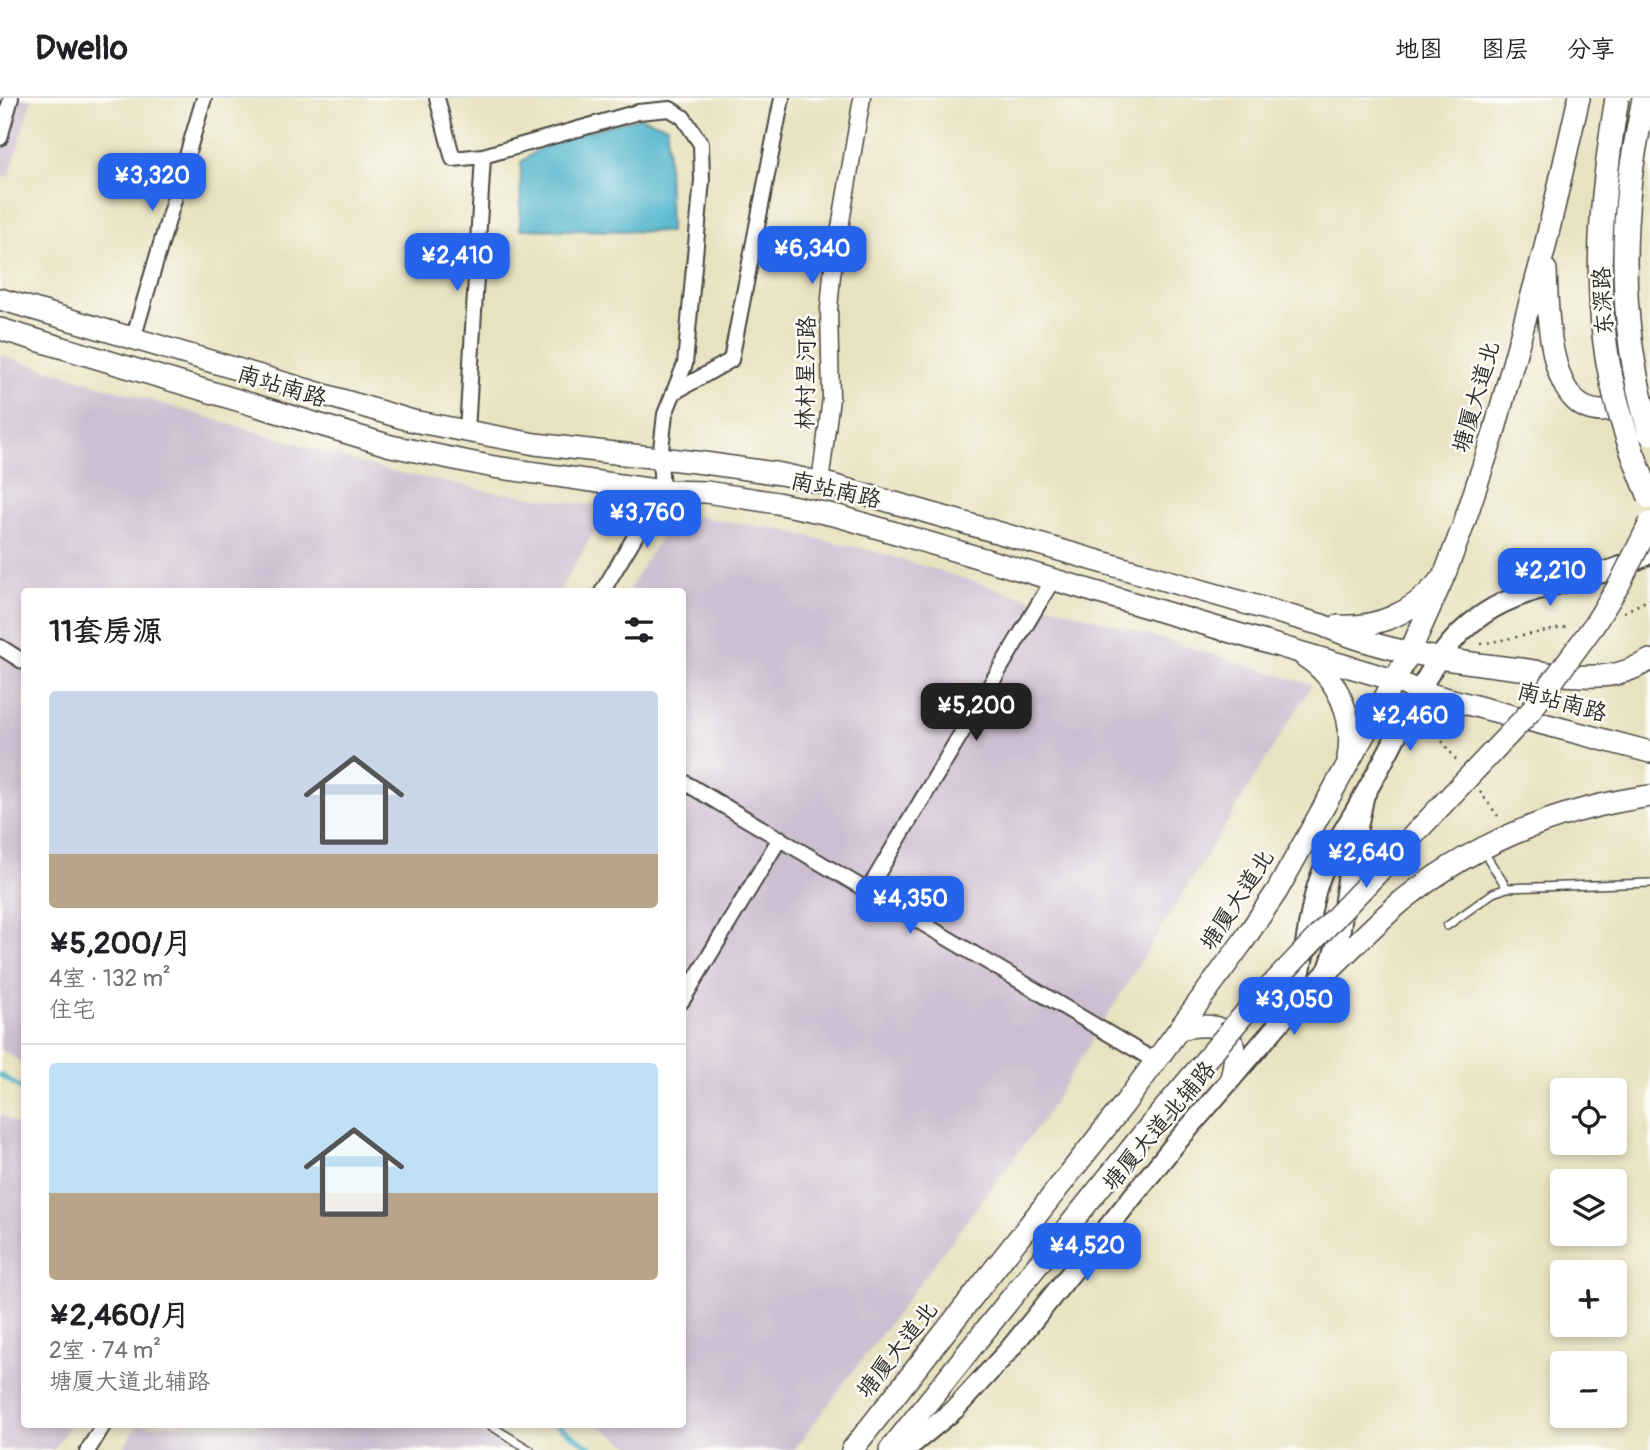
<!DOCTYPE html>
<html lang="zh">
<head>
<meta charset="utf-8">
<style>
	:root { --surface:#fff; --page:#f6f6f6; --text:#202124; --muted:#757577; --line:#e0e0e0; --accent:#2563eb }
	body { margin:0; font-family:Pangolin,"LXGW WenKai TC",sans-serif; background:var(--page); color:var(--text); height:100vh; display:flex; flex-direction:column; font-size:26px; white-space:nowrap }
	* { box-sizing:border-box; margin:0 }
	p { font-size:23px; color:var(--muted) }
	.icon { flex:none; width:38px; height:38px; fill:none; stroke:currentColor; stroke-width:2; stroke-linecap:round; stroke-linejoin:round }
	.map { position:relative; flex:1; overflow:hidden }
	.sheet { position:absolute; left:21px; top:490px; width:665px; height:840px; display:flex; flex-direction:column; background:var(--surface); border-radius:7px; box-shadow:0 4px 10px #0003 }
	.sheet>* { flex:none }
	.buttons { position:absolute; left:1550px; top:980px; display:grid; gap:14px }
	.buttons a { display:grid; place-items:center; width:77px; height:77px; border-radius:7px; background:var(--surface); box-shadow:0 4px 10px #0003; font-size:35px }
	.price { position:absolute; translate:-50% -60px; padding:0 16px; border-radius:14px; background:var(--accent); color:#fff; font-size:23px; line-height:46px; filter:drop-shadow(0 2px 4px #0008) }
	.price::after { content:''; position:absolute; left:50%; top:42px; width:21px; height:16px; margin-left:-10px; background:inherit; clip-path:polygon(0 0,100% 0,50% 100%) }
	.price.current { background:#222; color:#fff }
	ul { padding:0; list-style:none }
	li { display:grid; align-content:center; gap:14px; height:371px; padding:0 28px }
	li+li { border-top:2px solid var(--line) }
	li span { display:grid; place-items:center; height:217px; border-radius:7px; color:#555 }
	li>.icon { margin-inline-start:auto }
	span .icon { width:126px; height:126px; fill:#fffc; stroke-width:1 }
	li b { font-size:30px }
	h2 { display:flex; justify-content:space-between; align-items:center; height:84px; padding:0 28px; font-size:30px }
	header { display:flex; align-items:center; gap:42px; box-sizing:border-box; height:98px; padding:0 35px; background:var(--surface); border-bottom:2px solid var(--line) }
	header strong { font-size:33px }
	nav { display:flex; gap:38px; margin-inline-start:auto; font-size:24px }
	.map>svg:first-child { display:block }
</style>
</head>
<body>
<header>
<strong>Dwello</strong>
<nav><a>地图</a><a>图层</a><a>分享</a></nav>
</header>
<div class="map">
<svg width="1650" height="1352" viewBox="0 0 1650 1352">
	<rect width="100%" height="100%" fill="#fdfcf7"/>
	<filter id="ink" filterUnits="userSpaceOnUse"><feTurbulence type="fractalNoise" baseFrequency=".0143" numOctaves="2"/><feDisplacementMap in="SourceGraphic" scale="14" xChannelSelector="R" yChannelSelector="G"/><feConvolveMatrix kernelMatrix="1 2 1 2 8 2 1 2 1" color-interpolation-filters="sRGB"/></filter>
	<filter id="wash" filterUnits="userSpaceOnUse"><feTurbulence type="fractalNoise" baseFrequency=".00686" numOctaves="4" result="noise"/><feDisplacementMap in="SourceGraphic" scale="28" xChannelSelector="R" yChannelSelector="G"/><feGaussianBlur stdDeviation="1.57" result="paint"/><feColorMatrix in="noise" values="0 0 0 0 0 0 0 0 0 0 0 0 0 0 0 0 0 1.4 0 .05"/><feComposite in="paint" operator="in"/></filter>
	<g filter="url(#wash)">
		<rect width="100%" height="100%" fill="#e8e2c0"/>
		<!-- industrial -->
		<path fill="#cebed1" d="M 0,0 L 32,0 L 9,79 L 0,77 Z
			M 0,257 L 385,372 L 490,393 L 609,409 L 559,493 L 24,494 L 24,966 L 0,951 Z
			M 674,415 L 773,430 L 877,454 L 1312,587 L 1044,1020 L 794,1352 L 637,1352 L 597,1327 L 682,1326 L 682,494 L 628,493 Z
			M 0,1016 L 24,1031 L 24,1326 L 69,1327 L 54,1352 L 0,1352 Z
			M 137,1327 L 466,1327 L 508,1352 L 122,1352 Z"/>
		<!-- water -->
		<path fill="#4db4cc" stroke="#3c707c" stroke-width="2" d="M 640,19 L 667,28 L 670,134 L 520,131 L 521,64 L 550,43 Z"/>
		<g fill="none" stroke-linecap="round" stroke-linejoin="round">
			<!-- stream -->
			<path stroke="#4db4cc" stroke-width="5" d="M 0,977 L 24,992
				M 555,1326 L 595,1352"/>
		</g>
	</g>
	<g filter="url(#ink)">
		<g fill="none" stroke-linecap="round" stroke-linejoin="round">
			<!-- service casing -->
			<g stroke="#474641" stroke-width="10">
				<path id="service" d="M 1483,753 L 1507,790
					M 1447,828 L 1493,795 L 1507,790 L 1650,785
					M 488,1326 L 530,1352"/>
			</g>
			<!-- minor casing -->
			<g stroke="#474641" stroke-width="18">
				<path id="minor" d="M 437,0 L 453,61 L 483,58 L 638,14 L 670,11 L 683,19 L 701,46 L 702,82 L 685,266 L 665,316 L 660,360 L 662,393 L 602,494
					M 0,40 L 11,0
					M 133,241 L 204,0
					M 673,295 L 731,262 L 782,0
					M 467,334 L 483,58
					M 0,549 L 24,564
					M 682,683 L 1155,963
					M 868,792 L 1054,480
					M 682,903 L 780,740
					M 88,1352 L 104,1326"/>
			</g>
			<!-- tertiary casing -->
			<g stroke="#474641" stroke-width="19">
				<path id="tertiary" d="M 820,385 L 831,300 L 829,211 L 832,177 L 862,0"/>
			</g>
			<!-- secondary casing -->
			<g stroke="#474641" stroke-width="23">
				<path id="secondary" d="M 1287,912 C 1306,875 1305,829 1317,789 C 1328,753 1349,726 1366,694 C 1378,673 1390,651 1401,628 C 1423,585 1443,542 1485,515 C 1535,482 1599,485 1650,455
					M 905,1352 L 955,1311 L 1009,1252 L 1175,1046 L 1282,922 L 1328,873 L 1339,840 L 1350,765 L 1364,698"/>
			</g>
			<!-- primary casing -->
			<g stroke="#474641" stroke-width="24">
				<path id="primary" d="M 1546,172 C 1548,223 1548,347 1633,304
					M 0,201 L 413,323 L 535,346 L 704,365 L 781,376 L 832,387 L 1322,527 C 1385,555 1452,563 1520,571 C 1549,575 1580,581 1610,577 C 1625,575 1637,569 1650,562
					M 0,231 L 391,348 L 494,369 L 662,393 L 706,394 L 777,405 L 838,418 L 1394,582 L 1418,593 L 1650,654
					M 1337,528 C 1376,531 1412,515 1438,485
					M 1304,558 C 1339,580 1355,620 1348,660
					M 1328,873 C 1353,849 1376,825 1402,803 C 1475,744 1558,711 1650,698
					M 1179,931 C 1222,921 1243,934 1231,980
					M 852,1352 L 1125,1005 L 1242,845 L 1277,793 L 1409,556 L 1444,478 L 1462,431 L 1493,338 L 1544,153 L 1579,0
					M 890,1352 L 979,1240"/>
			</g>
			<!-- path -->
			<path stroke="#474641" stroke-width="2.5" stroke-dasharray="2 5" stroke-linecap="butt" d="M 1624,514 L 1650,501
				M 1481,546 L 1567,529
				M 1423,623 L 1433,631 L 1457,663
				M 1433,631 L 1445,619
				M 1480,694 L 1501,722"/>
			<!-- service -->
			<use href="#service" stroke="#fff" stroke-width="7"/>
			<!-- minor -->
			<use href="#minor" stroke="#fff" stroke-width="14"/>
			<!-- tertiary -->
			<use href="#tertiary" stroke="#fff" stroke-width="16"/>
			<!-- secondary -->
			<use href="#secondary" stroke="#fff" stroke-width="19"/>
			<!-- primary -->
			<use href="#primary" stroke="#fff" stroke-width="21"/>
			<!-- primary-bridge casing -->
			<g stroke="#474641" stroke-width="24" stroke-linecap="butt">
				<path id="primary-bridge" d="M 979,1240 L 1142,1037 L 1246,914 L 1530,614 L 1594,527 L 1620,485 L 1650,425"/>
			</g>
			<!-- trunk-bridge casing -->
			<g stroke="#474641" stroke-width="26" stroke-linecap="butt">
				<path id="trunk-bridge" d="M 1617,0 C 1604,80 1594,164 1605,245 C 1612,299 1629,350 1650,399
					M 1644,0 C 1639,30 1632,60 1629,90 C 1620,173 1626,255 1650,335"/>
			</g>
			<!-- primary-bridge -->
			<use href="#primary-bridge" stroke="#fff" stroke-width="21"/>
			<!-- trunk-bridge -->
			<use href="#trunk-bridge" stroke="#fff" stroke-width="23"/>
		</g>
	</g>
	<g text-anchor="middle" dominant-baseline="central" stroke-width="5" stroke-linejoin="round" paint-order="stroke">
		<!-- street labels -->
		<g font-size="23" fill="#2b2b2b" stroke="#fdfcf7">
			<text transform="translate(1603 203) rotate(-93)">东深路</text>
			<text transform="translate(806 275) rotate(-89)">林村星河路</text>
			<text transform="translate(282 288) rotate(17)">南站南路</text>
			<text transform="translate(1476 299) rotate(-74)">塘厦大道北</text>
			<text transform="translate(836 392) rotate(13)">南站南路</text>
			<text transform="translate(1562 604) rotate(15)">南站南路</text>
			<text transform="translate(1237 802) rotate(-57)">塘厦大道北</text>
			<text transform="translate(1159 1028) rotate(-50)">塘厦大道北辅路</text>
			<text transform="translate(897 1252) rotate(-52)">塘厦大道北</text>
		</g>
	</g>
</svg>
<div class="buttons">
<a><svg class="icon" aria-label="locate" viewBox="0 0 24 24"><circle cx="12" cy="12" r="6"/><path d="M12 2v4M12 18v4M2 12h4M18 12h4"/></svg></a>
<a><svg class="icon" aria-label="layers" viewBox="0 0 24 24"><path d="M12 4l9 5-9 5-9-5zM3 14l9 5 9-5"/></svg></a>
<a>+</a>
<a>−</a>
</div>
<b class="price" style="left:152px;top:115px">¥3,320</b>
<b class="price" style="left:812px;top:188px">¥6,340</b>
<b class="price" style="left:457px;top:195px">¥2,410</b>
<b class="price" style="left:647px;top:452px">¥3,760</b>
<b class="price" style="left:1550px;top:510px">¥2,210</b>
<b class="price current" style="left:976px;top:645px">¥5,200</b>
<b class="price" style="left:1410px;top:655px">¥2,460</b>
<b class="price" style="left:1366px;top:792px">¥2,640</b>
<b class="price" style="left:910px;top:838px">¥4,350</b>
<b class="price" style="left:1294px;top:939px">¥3,050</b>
<b class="price" style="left:1087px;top:1185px">¥4,520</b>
<section class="sheet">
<h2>11套房源<svg class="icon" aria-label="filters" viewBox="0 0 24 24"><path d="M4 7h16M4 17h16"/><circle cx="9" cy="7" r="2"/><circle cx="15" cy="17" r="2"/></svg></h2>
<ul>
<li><span style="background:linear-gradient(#c9d6e8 75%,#b9a48a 0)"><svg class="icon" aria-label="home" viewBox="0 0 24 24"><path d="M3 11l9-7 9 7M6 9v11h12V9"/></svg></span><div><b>¥5,200/月</b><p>4室 · 132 m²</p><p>住宅</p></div></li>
<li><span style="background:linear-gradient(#bfe0f5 60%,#b9a48a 0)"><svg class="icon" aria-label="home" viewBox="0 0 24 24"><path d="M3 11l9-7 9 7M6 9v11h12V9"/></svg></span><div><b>¥2,460/月</b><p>2室 · 74 m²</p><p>塘厦大道北辅路</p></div></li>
</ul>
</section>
</div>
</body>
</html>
